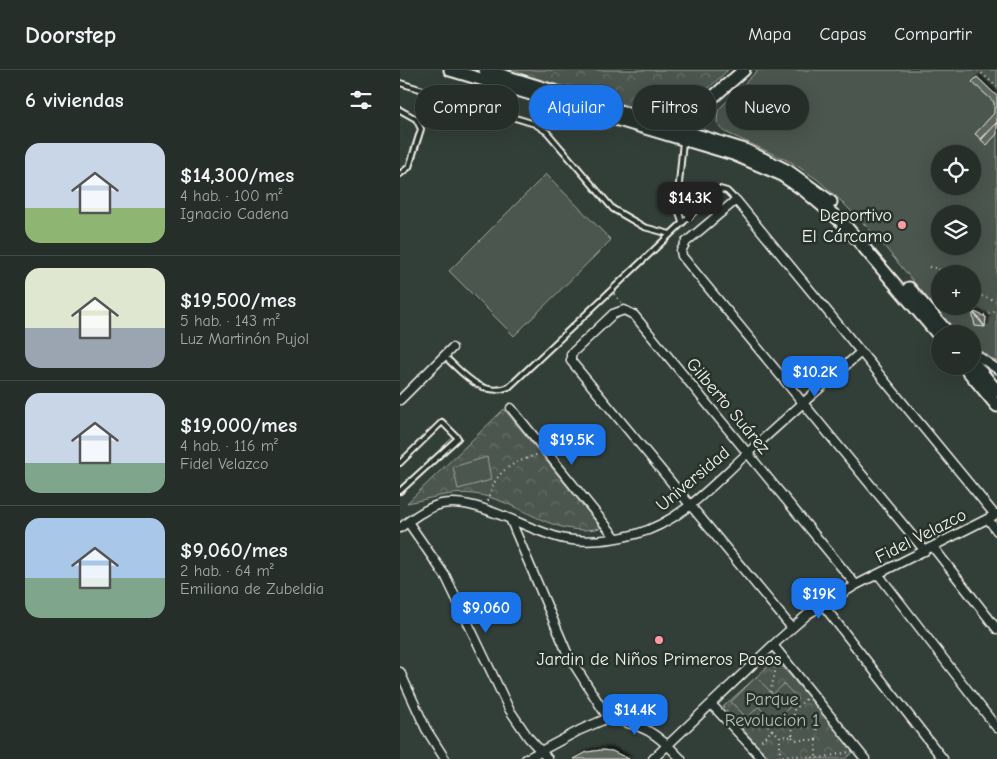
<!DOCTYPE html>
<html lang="es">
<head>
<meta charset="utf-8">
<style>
	:root { --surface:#262e2a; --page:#2e3632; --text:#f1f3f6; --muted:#a4a8a8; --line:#424a47; --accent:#1a73e8 }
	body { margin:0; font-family:"Comic Neue",sans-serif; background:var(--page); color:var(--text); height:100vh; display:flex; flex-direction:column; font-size:19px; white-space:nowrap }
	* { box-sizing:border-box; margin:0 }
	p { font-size:16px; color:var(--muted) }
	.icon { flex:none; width:28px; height:28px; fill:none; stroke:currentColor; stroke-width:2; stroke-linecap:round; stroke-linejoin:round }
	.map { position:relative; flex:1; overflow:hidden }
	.details { display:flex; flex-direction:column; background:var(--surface); width:400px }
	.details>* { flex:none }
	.guide { position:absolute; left:15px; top:15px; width:475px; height:45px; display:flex; gap:10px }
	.controls { position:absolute; left:531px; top:75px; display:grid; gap:10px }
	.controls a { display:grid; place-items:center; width:50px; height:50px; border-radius:50%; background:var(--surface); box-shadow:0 5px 20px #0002,0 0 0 1px var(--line); font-size:25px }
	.price { position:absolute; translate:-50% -42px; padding:0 11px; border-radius:10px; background:var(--accent); color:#fff; font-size:16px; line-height:32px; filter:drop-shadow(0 1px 2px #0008) }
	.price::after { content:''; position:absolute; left:50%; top:30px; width:15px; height:11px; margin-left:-8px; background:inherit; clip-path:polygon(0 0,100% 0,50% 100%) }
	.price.active { background:#222; color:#fff }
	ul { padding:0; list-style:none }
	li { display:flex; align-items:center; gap:15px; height:125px; padding:0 25px }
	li+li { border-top:1px solid var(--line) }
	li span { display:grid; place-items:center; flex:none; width:140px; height:100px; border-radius:15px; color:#555 }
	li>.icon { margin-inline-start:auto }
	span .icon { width:60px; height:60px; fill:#fffc; stroke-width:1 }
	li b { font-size:21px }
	h2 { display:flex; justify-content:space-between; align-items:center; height:60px; padding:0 25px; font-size:21px }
	.chip { padding:0 18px; border-radius:22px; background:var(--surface); box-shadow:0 5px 20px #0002,0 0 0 1px var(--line); font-size:18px; line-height:45px }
	.chip.active { background:var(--accent); color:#fff }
	header { display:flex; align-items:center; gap:30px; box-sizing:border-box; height:70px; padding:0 25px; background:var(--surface); border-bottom:1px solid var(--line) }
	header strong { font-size:24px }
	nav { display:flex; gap:28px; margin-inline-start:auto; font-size:18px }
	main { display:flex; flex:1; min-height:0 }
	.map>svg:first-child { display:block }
</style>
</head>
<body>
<header>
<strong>Doorstep</strong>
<nav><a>Mapa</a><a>Capas</a><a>Compartir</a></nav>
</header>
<main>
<section class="details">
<h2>6 viviendas<svg class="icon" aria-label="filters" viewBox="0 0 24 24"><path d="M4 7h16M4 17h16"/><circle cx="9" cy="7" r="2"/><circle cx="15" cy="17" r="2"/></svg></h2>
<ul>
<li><span style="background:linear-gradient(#c9d6e8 65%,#8fb573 0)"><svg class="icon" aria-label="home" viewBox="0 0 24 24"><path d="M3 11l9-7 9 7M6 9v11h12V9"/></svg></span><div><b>$14,300/mes</b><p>4 hab. · 100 m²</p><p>Ignacio Cadena</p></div></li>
<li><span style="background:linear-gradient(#dfe7d0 60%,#9aa5b1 0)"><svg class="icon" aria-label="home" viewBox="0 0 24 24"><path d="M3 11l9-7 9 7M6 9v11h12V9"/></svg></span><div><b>$19,500/mes</b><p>5 hab. · 143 m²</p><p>Luz Martinón Pujol</p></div></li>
<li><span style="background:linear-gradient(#c9d6e8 70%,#7fa58c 0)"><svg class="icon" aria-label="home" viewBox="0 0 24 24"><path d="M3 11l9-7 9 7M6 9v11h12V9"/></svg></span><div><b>$19,000/mes</b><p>4 hab. · 116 m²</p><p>Fidel Velazco</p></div></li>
<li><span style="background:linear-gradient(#a9c7e8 60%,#7fa58c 0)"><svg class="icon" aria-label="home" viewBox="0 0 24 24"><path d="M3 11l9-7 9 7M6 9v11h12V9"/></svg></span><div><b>$9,060/mes</b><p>2 hab. · 64 m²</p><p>Emiliana de Zubeldia</p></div></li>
</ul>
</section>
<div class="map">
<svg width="597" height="689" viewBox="0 0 597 689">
	<defs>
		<pattern id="forest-crowns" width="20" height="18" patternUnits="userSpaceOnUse" patternTransform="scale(1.25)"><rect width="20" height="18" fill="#4c564f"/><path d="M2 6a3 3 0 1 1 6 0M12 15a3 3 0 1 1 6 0" fill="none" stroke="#666f68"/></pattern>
		<filter id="shadow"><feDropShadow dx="3" dy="-3" stdDeviation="1" flood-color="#0009"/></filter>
	</defs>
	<rect width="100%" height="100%" fill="#323e38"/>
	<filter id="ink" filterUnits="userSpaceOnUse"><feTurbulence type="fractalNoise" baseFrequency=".02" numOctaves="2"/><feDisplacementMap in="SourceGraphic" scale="10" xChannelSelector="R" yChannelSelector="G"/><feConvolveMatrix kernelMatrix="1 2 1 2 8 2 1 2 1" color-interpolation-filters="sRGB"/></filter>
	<g filter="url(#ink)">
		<!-- forest -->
		<path fill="url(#forest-crowns)" stroke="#a0a49c" d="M 109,0 L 328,0 C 305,21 286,45 252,43 Z
			M 104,339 L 201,458 C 152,469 120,430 74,424 C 51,421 29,429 7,433 Z
			M 376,589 L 454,681 L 445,689 L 370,689 L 323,637 Z"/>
		<!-- pitch -->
		<path fill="#4c564f" stroke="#a0a49c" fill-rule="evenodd" d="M 358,0 L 597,0 L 597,292 L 573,276 L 572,264 L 557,264 L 475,165 L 440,130 L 418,110 L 393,93 L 323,61 L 317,52 L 318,40 ZM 540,84 L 572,84 L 572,116 L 540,116 ZM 540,144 L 572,144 L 572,176 L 540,176 ZM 540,204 L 572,204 L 572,236 L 540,236 Z
			M 146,104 L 211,170 L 114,266 L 49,201 Z
			M 87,387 L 91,410 L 58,419 L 53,397 Z
			M 356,607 L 372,623 L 347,648 L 331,632 Z
			M 384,614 L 398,629 L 373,653 L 359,637 Z"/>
		<!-- building -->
		<path fill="#5f6861" stroke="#f4f1e8" filter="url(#shadow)" d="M 577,7 L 597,26 L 597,52 L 581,69 L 575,64 L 594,43 L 594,32 L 572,12 Z
			M 597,53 L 597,64 L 587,75 L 581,70 Z
			M 572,241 L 578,249 L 585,257 L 575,256 Z
			M 572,241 L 586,247 L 585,257 L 579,248 Z
			M 201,680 L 212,681 L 229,689 L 174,689 L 187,682 Z"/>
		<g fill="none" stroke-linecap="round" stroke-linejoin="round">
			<!-- lane casing -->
			<g stroke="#f4f1e8" stroke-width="8">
				<path id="lane" d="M 0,13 L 135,54 L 147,62 L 213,139 L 244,157 L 270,164
					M 0,40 L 16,49 L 21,59 L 9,97 L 0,104
					M 282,152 L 277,135 L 283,71
					M 44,286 C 63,303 82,328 109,317 L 314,123 L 320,119 L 327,121 L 336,130
					M 0,393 L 42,352 L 58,368 L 0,421"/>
			</g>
			<!-- street casing -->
			<g stroke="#f4f1e8" stroke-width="11">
				<path id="street" d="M 572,282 L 597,299
					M 0,330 L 52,278
					M 111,338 L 216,468
					M 588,449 L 597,461
					M 111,451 L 168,585 L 208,648 C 243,655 256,662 281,689
					M 8,452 L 46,507 L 109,639 L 128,667 L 148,689
					M 0,458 C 11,449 22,441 35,436 C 71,422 128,462 165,469 C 188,473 213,470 236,464 C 282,452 317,410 351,380 C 387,347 424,314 461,282
					M 533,477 L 597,559
					M 525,481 L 282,186 L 281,181 L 286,172 L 336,130 L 595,445
					M 478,504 L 597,658
					M 423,535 L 543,689
					M 392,558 L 171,291 L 171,284 L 213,244 L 224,240 L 234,245 L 456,515
					M 373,575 L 465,689
					M 0,602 L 26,659 L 45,689
					M 311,634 L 363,689
					M 126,689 L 180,660 L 208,648
					M 253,689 L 373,575 L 408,544 L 456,515 L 597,444"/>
			</g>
			<!-- secondary casing -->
			<g stroke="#f4f1e8" stroke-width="15">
				<path id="secondary" d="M 50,0 L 333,84 L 380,104 L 405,121 L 443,153 L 540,267
					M 85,0 L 345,80 L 388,101 L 431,132
					M 284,67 C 294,39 322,20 344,0
					M 509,218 L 549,264
					M 572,291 L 597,321
					M 564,296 L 597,336"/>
			</g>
			<!-- path -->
			<path stroke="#f4f1e8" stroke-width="2" stroke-dasharray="1 4" stroke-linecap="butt" d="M 578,0 L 597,17
				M 529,197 L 537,198 L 544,204
				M 572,223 L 597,231
				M 214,224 L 221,232
				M 584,245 L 597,241
				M 88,431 C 95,399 111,394 139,384
				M 369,627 L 375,603 L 375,590
				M 358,644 L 372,660 L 359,673
				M 372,660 L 380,666
				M 392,667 L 397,670 L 416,670 L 416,687
				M 416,670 L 417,651 L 421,648
				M 380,687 L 380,666 L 392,667 L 394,640 L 407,628
				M 373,689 L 389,685 L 420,688 L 449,682"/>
			<!-- lane -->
			<use href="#lane" stroke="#26332d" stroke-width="4"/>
			<!-- street -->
			<use href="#street" stroke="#26332d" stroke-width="8"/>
			<!-- secondary -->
			<use href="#secondary" stroke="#26332d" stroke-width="11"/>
		</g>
	</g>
	<!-- markers -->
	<g fill="#ff9aa2" stroke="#26332d" stroke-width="2">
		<circle cx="502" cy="155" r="5"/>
		<circle cx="259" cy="570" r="5"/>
	</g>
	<g text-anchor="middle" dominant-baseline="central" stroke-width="5" stroke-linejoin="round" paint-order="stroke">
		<!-- poi labels -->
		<g font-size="18" fill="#f4f1e8" stroke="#26332d" text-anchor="end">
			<text x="492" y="145">Deportivo<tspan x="492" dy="21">El Cárcamo</tspan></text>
			<text x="259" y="589" text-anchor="middle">Jardin de Niños Primeros Pasos</text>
		</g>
		<!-- street labels -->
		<g font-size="18" fill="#f4f1e8" stroke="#26332d">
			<text transform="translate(328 336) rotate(50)">Gilberto Suárez</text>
			<text transform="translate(293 409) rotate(-40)">Universidad</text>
			<text transform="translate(521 466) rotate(-27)">Fidel Velazco</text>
		</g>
		<!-- park labels -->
		<g font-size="18" fill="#b9bbb2" stroke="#26332d">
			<text x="372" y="629">Parque<tspan x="372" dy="21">Revolucion 1</tspan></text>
		</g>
	</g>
</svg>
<div class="controls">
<a><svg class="icon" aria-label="locate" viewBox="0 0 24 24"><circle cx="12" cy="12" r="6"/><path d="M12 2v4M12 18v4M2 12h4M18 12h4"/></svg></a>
<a><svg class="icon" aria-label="layers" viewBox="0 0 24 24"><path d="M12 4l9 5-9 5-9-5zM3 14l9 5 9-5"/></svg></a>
<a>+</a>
<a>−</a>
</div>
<b class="price active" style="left:290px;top:154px">$14.3K</b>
<b class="price" style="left:415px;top:328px">$10.2K</b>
<b class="price" style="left:172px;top:396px">$19.5K</b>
<b class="price" style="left:419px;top:550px">$19K</b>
<b class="price" style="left:86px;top:564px">$9,060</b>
<b class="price" style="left:235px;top:666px">$14.4K</b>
<div class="guide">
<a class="chip">Comprar</a>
<a class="chip active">Alquilar</a>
<a class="chip">Filtros</a>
<a class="chip">Nuevo</a>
</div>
</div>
</main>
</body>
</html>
